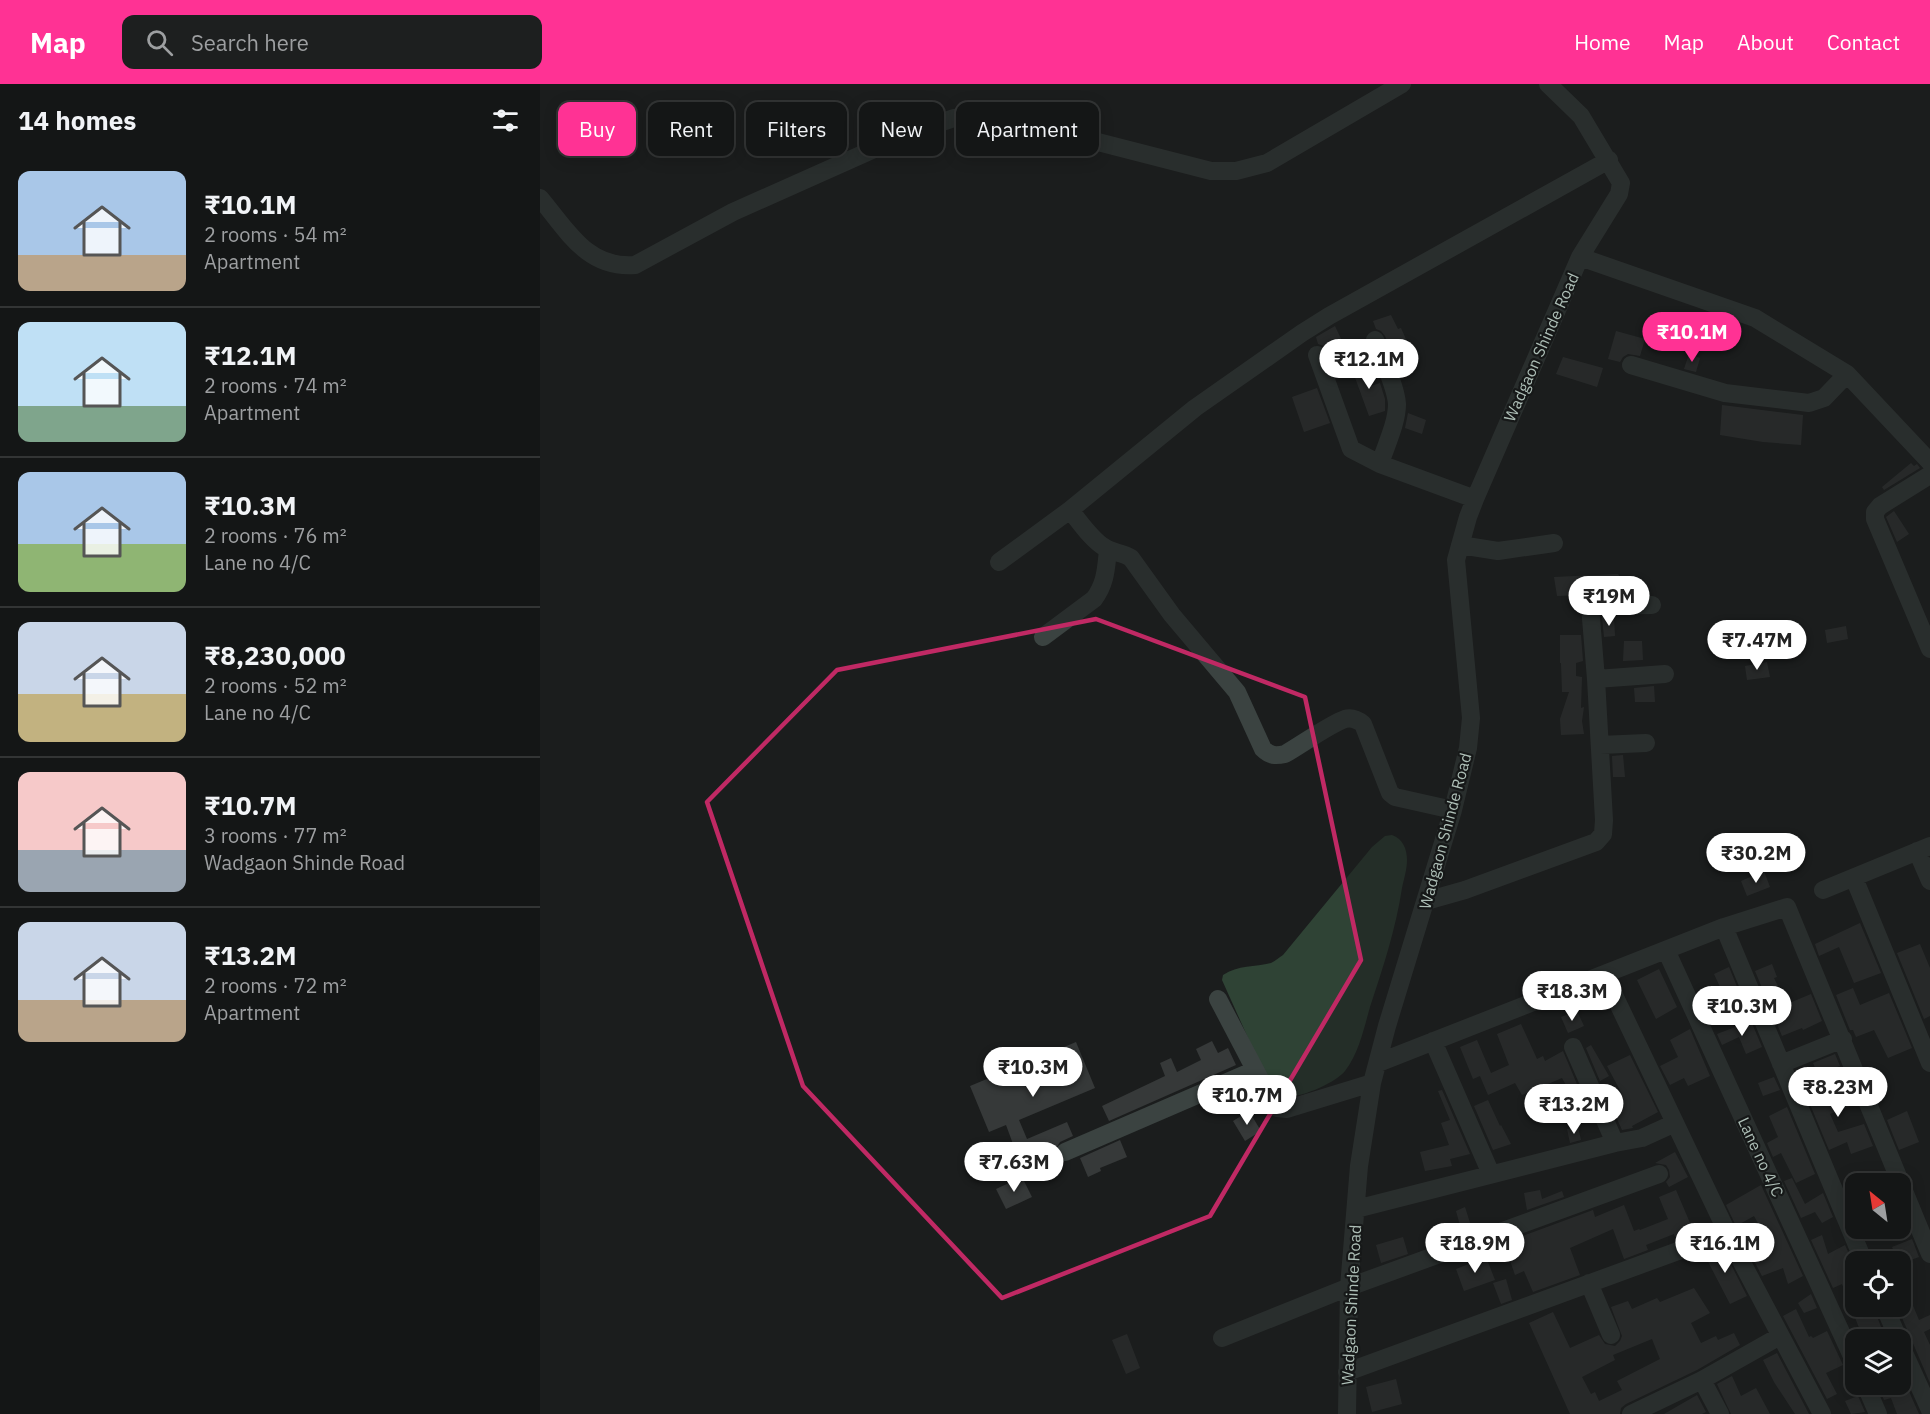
<!DOCTYPE html>
<html lang="en">
<head>
<meta charset="utf-8">
<style>
	:root { --surface:#141616; --page:#1d1f1f; --text:#f1f3f6; --muted:#9d9fa1; --line:#333535; --accent:#ff3294 }
	body { margin:0; font-family:"IBM Plex Sans",sans-serif; background:var(--page); color:var(--text); height:100vh; display:flex; flex-direction:column; font-size:22px; white-space:nowrap }
	* { box-sizing:border-box; margin:0 }
	p { font-size:20px; color:var(--muted) }
	.icon { flex:none; width:33px; height:33px; fill:none; stroke:currentColor; stroke-width:2; stroke-linecap:round; stroke-linejoin:round }
	.map { position:relative; flex:1; overflow:hidden }
	.panel { display:flex; flex-direction:column; background:var(--surface); width:540px }
	.panel>* { flex:none }
	.banner { position:absolute; left:18px; top:18px; width:570px; height:54px; display:flex; gap:12px }
	.needle { width:39px; rotate:330deg }
	.buttons { position:absolute; left:1305px; top:1089px; display:grid; gap:12px }
	.buttons a { display:grid; place-items:center; width:66px; height:66px; border-radius:12px; background:var(--surface); box-shadow:0 3px 15px #0003,0 0 0 2px var(--line); font-size:30px }
	.price { position:absolute; translate:-50% -51px; padding:0 14px; border-radius:21px; background:#fff; color:#222; font-size:20px; line-height:39px; filter:drop-shadow(0 2px 3px #0008) }
	.price::after { content:''; position:absolute; left:50%; top:36px; width:18px; height:14px; margin-left:-9px; background:inherit; clip-path:polygon(0 0,100% 0,50% 100%) }
	.price.on { background:var(--accent); color:#fff }
	ul { padding:0; list-style:none }
	li { display:flex; align-items:center; gap:18px; height:150px; padding:0 18px }
	li+li { border-top:2px solid var(--line) }
	li span { display:grid; place-items:center; flex:none; width:168px; height:120px; border-radius:12px; color:#555 }
	li>.icon { margin-inline-start:auto }
	span .icon { width:72px; height:72px; fill:#fffc; stroke-width:1 }
	li b { font-size:26px }
	h2 { display:flex; justify-content:space-between; align-items:center; height:72px; padding:0 18px; font-size:26px }
	.chip { padding:0 21px; border-radius:12px; background:var(--surface); box-shadow:0 3px 15px #0003,0 0 0 2px var(--line); font-size:21px; line-height:54px }
	.chip.on { background:var(--accent); color:#fff }
	header { display:flex; align-items:center; gap:36px; box-sizing:border-box; height:84px; padding:0 30px; background:var(--accent); color:#fff }
	header strong { font-size:28px }
	nav { display:flex; gap:33px; margin-inline-start:auto; font-size:21px }
	.search { width:420px; height:54px; background:var(--page); display:flex; align-items:center; gap:15px; box-sizing:border-box; padding:0 21px; border-radius:12px; color:var(--muted); font-size:22px }
	main { display:flex; flex:1; min-height:0 }
	.map>svg:first-child { display:block }
</style>
</head>
<body>
<header>
<strong>Map</strong>
<div class="search"><svg class="icon" aria-label="search" viewBox="0 0 24 24"><circle cx="10" cy="10" r="6"/><path d="M15 15l6 6"/></svg>Search here</div>
<nav><a>Home</a><a>Map</a><a>About</a><a>Contact</a></nav>
</header>
<main>
<section class="panel">
<h2>14 homes<svg class="icon" aria-label="filters" viewBox="0 0 24 24"><path d="M4 7h16M4 17h16"/><circle cx="9" cy="7" r="2"/><circle cx="15" cy="17" r="2"/></svg></h2>
<ul>
<li><span style="background:linear-gradient(#a9c7e8 70%,#b9a48a 0)"><svg class="icon" aria-label="home" viewBox="0 0 24 24"><path d="M3 11l9-7 9 7M6 9v11h12V9"/></svg></span><div><b>₹10.1M</b><p>2 rooms · 54 m²</p><p>Apartment</p></div></li>
<li><span style="background:linear-gradient(#bfe0f5 70%,#7fa58c 0)"><svg class="icon" aria-label="home" viewBox="0 0 24 24"><path d="M3 11l9-7 9 7M6 9v11h12V9"/></svg></span><div><b>₹12.1M</b><p>2 rooms · 74 m²</p><p>Apartment</p></div></li>
<li><span style="background:linear-gradient(#a9c7e8 60%,#8fb573 0)"><svg class="icon" aria-label="home" viewBox="0 0 24 24"><path d="M3 11l9-7 9 7M6 9v11h12V9"/></svg></span><div><b>₹10.3M</b><p>2 rooms · 76 m²</p><p>Lane no 4/C</p></div></li>
<li><span style="background:linear-gradient(#c9d6e8 60%,#c2b280 0)"><svg class="icon" aria-label="home" viewBox="0 0 24 24"><path d="M3 11l9-7 9 7M6 9v11h12V9"/></svg></span><div><b>₹8,230,000</b><p>2 rooms · 52 m²</p><p>Lane no 4/C</p></div></li>
<li><span style="background:linear-gradient(#f6c9c9 65%,#9aa5b1 0)"><svg class="icon" aria-label="home" viewBox="0 0 24 24"><path d="M3 11l9-7 9 7M6 9v11h12V9"/></svg></span><div><b>₹10.7M</b><p>3 rooms · 77 m²</p><p>Wadgaon Shinde Road</p></div></li>
<li><span style="background:linear-gradient(#c9d6e8 65%,#b9a48a 0)"><svg class="icon" aria-label="home" viewBox="0 0 24 24"><path d="M3 11l9-7 9 7M6 9v11h12V9"/></svg></span><div><b>₹13.2M</b><p>2 rooms · 72 m²</p><p>Apartment</p></div></li>
</ul>
</section>
<div class="map">
<svg width="1390" height="1330" viewBox="0 0 1390 1330">
	<rect width="100%" height="100%" fill="#1b1d1d"/>
	<!-- water -->
	<path fill="#2f4335" d="M 852,751 C 863,755 867,765 867,776 C 867,785 864,795 862,804 C 856,844 843,884 830,923 C 824,944 819,969 805,987 C 796,999 753,1018 739,1012 L 718,976 L 682,896 L 683,891 C 698,881 715,883 731,879 C 735,877 740,873 743,871 L 832,763 L 845,752 Z"/>
	<!-- building -->
	<path fill="#363939" fill-rule="evenodd" d="M 851,231 L 858,245 L 861,244 L 876,278 L 859,284 L 845,252 L 841,247 L 836,245 L 833,237 Z
		M 795,242 L 809,272 L 792,279 L 787,267 L 784,262 L 778,260 L 776,253 Z
		M 1076,247 L 1105,255 L 1100,272 L 1088,270 L 1083,273 L 1080,278 L 1068,275 Z
		M 1149,270 L 1160,274 L 1156,288 L 1144,285 Z
		M 1023,273 L 1063,284 L 1057,303 L 1016,290 Z
		M 819,274 L 828,303 L 840,299 L 845,315 L 845,327 L 829,332 L 809,277 Z
		M 777,304 L 790,339 L 764,348 L 752,313 Z
		M 1182,321 L 1263,331 L 1261,361 L 1223,358 L 1180,351 Z
		M 868,329 L 886,336 L 882,350 L 865,344 Z
		M 1371,379 L 1374,382 L 1377,380 L 1380,384 L 1344,406 L 1342,403 Z
		M 1354,427 L 1369,450 L 1357,458 L 1346,433 Z
		M 1078,490 L 1091,509 L 1017,512 L 1014,493 Z
		M 1062,533 L 1074,533 L 1075,552 L 1064,553 Z
		M 1306,542 L 1308,555 L 1287,559 L 1285,546 Z
		M 1020,551 L 1041,551 L 1043,577 L 1036,579 L 1036,592 L 1042,593 L 1041,624 L 1044,623 L 1042,637 L 1044,650 L 1021,651 L 1020,635 L 1029,608 L 1022,608 L 1021,579 L 1020,579 Z
		M 1084,557 L 1102,557 L 1103,576 L 1083,577 Z
		M 1227,578 L 1230,593 L 1207,596 L 1205,582 Z
		M 1114,602 L 1115,618 L 1095,618 L 1094,604 Z
		M 1083,671 L 1085,693 L 1073,693 L 1072,672 Z
		M 1224,787 L 1230,803 L 1207,812 L 1201,797 Z
		M 1320,839 L 1341,889 L 1314,899 L 1299,863 L 1279,872 L 1275,860 Z
		M 1380,860 L 1390,884 L 1390,932 L 1384,935 L 1357,869 Z
		M 1232,880 L 1237,893 L 1234,894 L 1247,920 L 1271,910 L 1282,937 L 1263,946 L 1262,944 L 1242,952 L 1215,887 Z
		M 1189,883 L 1200,910 L 1186,916 L 1174,890 Z
		M 1119,885 L 1137,923 L 1116,935 L 1097,896 Z
		M 1313,904 L 1320,921 L 1349,909 L 1372,964 L 1348,974 L 1334,946 L 1316,953 L 1313,946 L 1310,946 L 1296,911 Z
		M 1037,927 L 1044,942 L 1028,949 L 1021,933 Z
		M 1211,937 L 1222,963 L 1206,970 L 1199,953 L 1182,961 L 1177,950 Z
		M 981,940 L 997,975 L 1003,972 L 1005,977 L 1023,967 L 1039,1005 L 1031,1010 L 1022,994 L 982,1011 L 975,999 L 948,1011 L 940,992 L 933,995 L 920,963 L 937,956 L 951,989 L 969,981 L 957,950 Z
		M 1150,945 L 1170,992 L 1148,1002 L 1144,994 L 1130,1001 L 1120,982 L 1138,973 L 1130,956 Z
		M 672,957 L 678,969 L 688,964 L 696,981 L 569,1037 L 562,1022 L 625,992 L 620,979 L 631,974 L 637,988 L 661,976 L 656,965 Z
		M 536,958 L 555,1004 L 479,1036 L 487,1055 L 527,1038 L 533,1052 L 520,1058 L 514,1067 L 508,1070 L 507,1068 L 480,1079 L 466,1041 L 449,1048 L 430,1002 Z
		M 1051,961 L 1069,992 L 1060,997 L 1046,964 Z
		M 1295,970 L 1300,982 L 1278,990 L 1273,979 Z
		M 1090,971 L 1118,1028 L 1092,1042 L 1093,1044 L 1082,1046 L 1069,1017 L 1082,1010 L 1067,982 Z
		M 1234,993 L 1240,1006 L 1223,1012 L 1218,999 Z
		M 1305,996 L 1315,1020 L 1290,1030 L 1298,1048 L 1324,1040 L 1333,1062 L 1311,1070 L 1307,1058 L 1289,1066 L 1267,1013 Z
		M 902,1006 L 930,1070 L 910,1075 L 912,1082 L 885,1087 L 880,1068 L 909,1061 L 901,1039 L 910,1036 L 898,1007 Z
		M 948,1016 L 960,1042 L 961,1041 L 971,1060 L 953,1066 L 934,1022 Z
		M 1247,1023 L 1275,1090 L 1256,1099 L 1241,1069 L 1233,1073 L 1227,1059 L 1238,1053 L 1229,1032 Z
		M 709,1027 L 721,1047 L 705,1057 L 693,1037 Z
		M 1367,1027 L 1379,1058 L 1359,1066 L 1347,1036 Z
		M 1038,1043 L 1041,1056 L 1030,1059 L 1027,1045 Z
		M 580,1056 L 587,1073 L 560,1084 L 561,1087 L 548,1093 L 540,1074 Z
		M 1135,1068 L 1148,1093 L 1129,1103 L 1126,1098 L 1130,1093 L 1129,1086 L 1126,1081 L 1115,1079 Z
		M 482,1093 L 492,1113 L 466,1125 L 456,1105 Z
		M 1316,1093 L 1316,1128 L 1303,1099 Z
		M 1252,1094 L 1265,1120 L 1283,1109 L 1293,1133 L 1282,1139 L 1275,1128 L 1261,1134 L 1244,1097 Z
		M 1221,1101 L 1263,1192 L 1248,1200 L 1243,1184 L 1222,1192 L 1210,1169 L 1229,1159 L 1214,1132 L 1196,1142 L 1186,1121 Z
		M 1000,1106 L 1002,1115 L 1022,1107 L 1024,1113 L 987,1126 L 984,1109 Z
		M 1136,1106 L 1153,1146 L 1135,1153 L 1134,1150 L 1106,1161 L 1108,1166 L 1084,1175 L 1073,1145 L 1030,1164 L 1040,1191 L 993,1208 L 984,1187 L 975,1191 L 964,1159 L 1053,1126 L 1055,1133 L 1084,1121 L 1094,1147 L 1099,1145 L 1100,1146 L 1128,1135 L 1119,1113 Z
		M 925,1123 L 931,1142 L 934,1141 L 936,1145 L 915,1152 L 914,1147 L 921,1145 L 916,1127 Z
		M 1322,1144 L 1354,1144 L 1327,1157 Z
		M 1282,1151 L 1288,1170 L 1305,1161 L 1316,1185 L 1316,1222 L 1333,1222 L 1346,1256 L 1332,1256 L 1328,1247 L 1321,1249 L 1302,1200 L 1293,1204 L 1271,1156 Z
		M 863,1153 L 868,1170 L 841,1179 L 836,1161 Z
		M 1372,1155 L 1379,1173 L 1360,1180 L 1360,1178 L 1358,1178 L 1352,1163 Z
		M 1180,1159 L 1207,1212 L 1190,1220 L 1163,1168 Z
		M 946,1173 L 955,1196 L 924,1207 L 916,1185 Z
		M 966,1195 L 972,1216 L 961,1220 L 953,1199 Z
		M 1154,1204 L 1170,1229 L 1151,1239 L 1161,1259 L 1176,1252 L 1178,1256 L 1194,1249 L 1200,1261 L 1157,1286 L 1086,1320 L 1081,1324 L 1080,1330 L 1030,1330 L 989,1239 L 1013,1228 L 1030,1264 L 1059,1251 L 1065,1260 L 1075,1262 L 1080,1257 L 1082,1252 L 1071,1223 L 1088,1217 L 1092,1225 L 1117,1214 L 1120,1218 ZM 1112,1255 L 1120,1275 L 1077,1297 L 1082,1306 L 1059,1317 L 1055,1308 L 1051,1310 L 1042,1293 L 1075,1276 L 1073,1271 Z
		M 1271,1210 L 1277,1224 L 1264,1229 L 1258,1219 Z
		M 1369,1212 L 1379,1236 L 1390,1231 L 1390,1245 L 1384,1248 L 1390,1261 L 1390,1299 L 1357,1222 L 1360,1222 L 1360,1215 Z
		M 1256,1225 L 1269,1253 L 1271,1252 L 1273,1254 L 1287,1247 L 1303,1281 L 1286,1289 L 1297,1310 L 1287,1315 L 1243,1232 Z
		M 587,1250 L 600,1284 L 586,1290 L 572,1256 Z
		M 1237,1269 L 1269,1330 L 1255,1330 L 1234,1298 L 1223,1276 Z
		M 1192,1292 L 1201,1312 L 1216,1304 L 1230,1330 L 1191,1330 L 1177,1300 Z
		M 1363,1294 L 1379,1330 L 1357,1330 L 1351,1314 L 1344,1316 L 1337,1300 L 1360,1300 L 1360,1295 Z
		M 856,1295 L 862,1320 L 832,1328 L 826,1303 Z
		M 1157,1311 L 1166,1328 L 1162,1330 L 1124,1330 Z
		M 1318,1312 L 1325,1328 L 1311,1330 L 1305,1317 Z"/>
	<g fill="none" stroke-linecap="round" stroke-linejoin="round">
		<!-- minor -->
		<path stroke="#3b4341" stroke-width="18" d="M 0,114 C 27,146 47,185 95,181 L 193,128 L 370,49 L 414,34 L 449,30 L 671,87 L 696,87 L 727,79 L 862,0
			M 1040,173 L 1215,234 L 1307,290 L 1390,378
			M 835,256 C 842,273 856,303 857,320 C 857,339 846,361 840,380
			M 777,271 L 811,365 L 840,380 L 935,415
			M 1091,281 L 1185,309 L 1269,319 L 1284,314 L 1307,290
			M 1390,391 L 1340,422 L 1335,428 L 1335,435 L 1390,565
			M 530,426 C 540,438 551,455 564,463 C 572,469 582,468 591,474 L 632,531 L 697,608 L 723,665 C 730,672 736,672 745,670 C 761,661 790,640 805,635 C 812,633 818,636 823,640 L 850,709 L 855,713 L 913,726
			M 920,461 L 958,467 L 1014,459
			M 459,478 L 530,426 L 655,324 L 762,249 L 789,232 L 1069,76
			M 503,553 L 554,515 C 566,499 566,484 568,466
			M 1056,595 L 1050,522 L 1112,521
			M 1060,661 L 1106,659
			M 1377,767 L 1390,797
			M 1314,794 L 1390,979
			M 1283,806 L 1390,762
			M 886,817 L 925,806 L 1056,758 L 1063,750 L 1064,736 L 1056,595 L 1125,590
			M 1184,843 L 1324,1178
			M 1126,866 L 1316,1281
			M 1064,890 L 1198,1171 L 1282,1330
			M 678,915 L 732,1018 L 737,1024 L 747,1025 L 832,999
			M 893,957 L 951,1090
			M 1033,963 L 1075,1059
			M 838,979 L 1184,843 L 1247,823 L 1390,1170
			M 1241,980 L 1303,955
			M 525,1068 L 715,986
			M 816,1125 L 1075,1059 L 1102,1054 L 1135,1039
			M 1049,1199 L 1071,1251
			M 1344,1222 L 1359,1256
			M 682,1254 L 809,1203 L 1119,1090
			M 1360,1260 L 1390,1326
			M 807,1288 L 1149,1163
			M 1162,1296 L 1180,1330
			M 1325,1300 L 1338,1330
			M 807,1330 L 809,1203 L 819,1082 L 832,999 L 847,942 L 913,726 L 928,664 L 931,634 L 916,476 L 928,433 L 935,415 L 1040,173 L 1079,110 L 1081,99 L 1041,32 L 1008,0
			M 1091,1330 L 1162,1296 L 1240,1252"/>
	</g>
	<!-- marked area -->
	<path d="M0 0H1390V1330H0ZM 556,535 L 765,613 L 821,876 L 670,1132 L 462,1214 L 263,1002 L 167,718 L 297,586 Z" fill="#1b1d1d" fill-opacity=".55" fill-rule="evenodd"/>
	<path fill="none" stroke="#c02964" stroke-width="4.5" stroke-linejoin="round" d="M 556,535 L 765,613 L 821,876 L 670,1132 L 462,1214 L 263,1002 L 167,718 L 297,586 Z"/>
	<g text-anchor="middle" dominant-baseline="central" stroke-width="4.5" stroke-linejoin="round" paint-order="stroke">
		<!-- street labels -->
		<g font-size="16" fill="#adbeb6" stroke="#161818">
			<text transform="translate(1001 263) rotate(-66)">Wadgaon Shinde Road</text>
			<text transform="translate(905 747) rotate(-75)">Wadgaon Shinde Road</text>
			<text transform="translate(1221 1073) rotate(65)">Lane no 4/C</text>
			<text transform="translate(811 1221) rotate(-87)">Wadgaon Shinde Road</text>
		</g>
	</g>
</svg>
<div class="buttons">
<a><svg class="needle" viewBox="-14 -14 28 28"><path d="M0-13l5 13h-10z" fill="#e53935"/><path d="M0 13l5-13h-10z" fill="#9d9fa1"/></svg></a>
<a><svg class="icon" aria-label="locate" viewBox="0 0 24 24"><circle cx="12" cy="12" r="6"/><path d="M12 2v4M12 18v4M2 12h4M18 12h4"/></svg></a>
<a><svg class="icon" aria-label="layers" viewBox="0 0 24 24"><path d="M12 4l9 5-9 5-9-5zM3 14l9 5 9-5"/></svg></a>
</div>
<b class="price on" style="left:1152px;top:279px">₹10.1M</b>
<b class="price" style="left:829px;top:306px">₹12.1M</b>
<b class="price" style="left:1069px;top:543px">₹19M</b>
<b class="price" style="left:1217px;top:587px">₹7.47M</b>
<b class="price" style="left:1216px;top:800px">₹30.2M</b>
<b class="price" style="left:1032px;top:938px">₹18.3M</b>
<b class="price" style="left:1202px;top:953px">₹10.3M</b>
<b class="price" style="left:493px;top:1014px">₹10.3M</b>
<b class="price" style="left:1298px;top:1034px">₹8.23M</b>
<b class="price" style="left:707px;top:1042px">₹10.7M</b>
<b class="price" style="left:1034px;top:1051px">₹13.2M</b>
<b class="price" style="left:474px;top:1109px">₹7.63M</b>
<b class="price" style="left:935px;top:1190px">₹18.9M</b>
<b class="price" style="left:1185px;top:1190px">₹16.1M</b>
<div class="banner">
<a class="chip on">Buy</a>
<a class="chip">Rent</a>
<a class="chip">Filters</a>
<a class="chip">New</a>
<a class="chip">Apartment</a>
</div>
</div>
</main>
</body>
</html>
